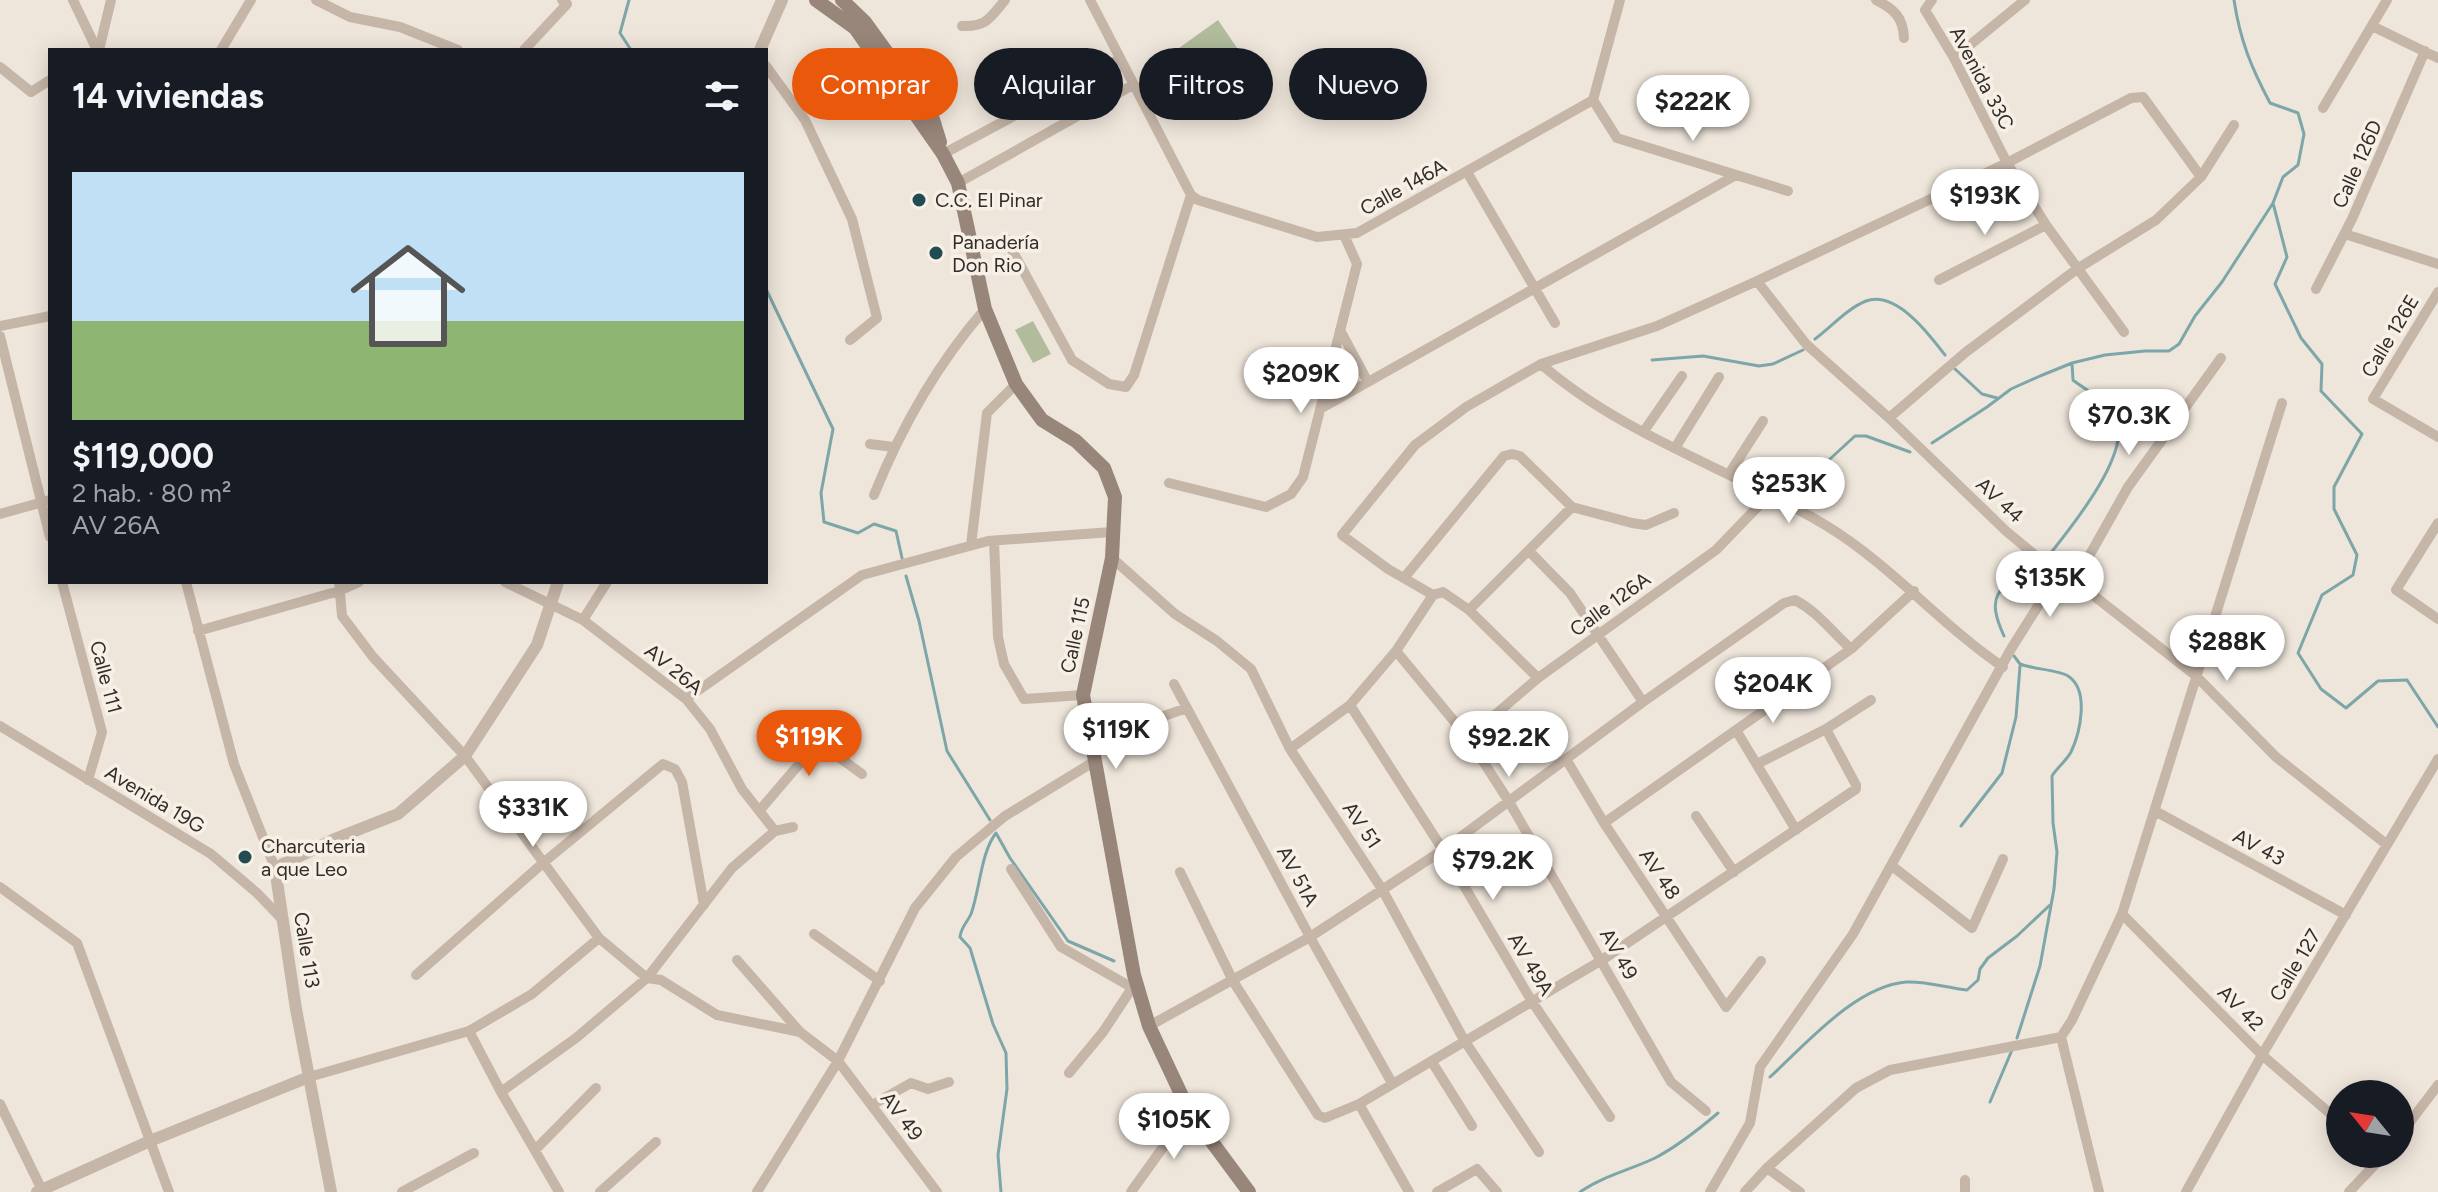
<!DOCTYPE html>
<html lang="es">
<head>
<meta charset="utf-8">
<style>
	:root { --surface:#171b24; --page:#242831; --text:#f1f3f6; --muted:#9ea1a6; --accent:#ea580c }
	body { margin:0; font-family:Figtree,sans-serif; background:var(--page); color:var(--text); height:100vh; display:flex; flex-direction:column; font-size:30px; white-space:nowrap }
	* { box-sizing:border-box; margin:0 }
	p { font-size:26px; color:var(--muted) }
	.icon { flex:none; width:44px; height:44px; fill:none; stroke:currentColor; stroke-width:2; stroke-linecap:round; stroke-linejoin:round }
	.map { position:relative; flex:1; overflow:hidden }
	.side { position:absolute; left:48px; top:48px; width:720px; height:536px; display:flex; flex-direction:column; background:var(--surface); border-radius:0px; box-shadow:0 4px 20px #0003 }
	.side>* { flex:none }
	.top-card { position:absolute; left:792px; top:48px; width:760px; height:72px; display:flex; gap:16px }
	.needle { width:52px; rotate:300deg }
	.tools { position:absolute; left:2326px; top:1080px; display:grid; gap:16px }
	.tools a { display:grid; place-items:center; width:88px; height:88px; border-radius:50%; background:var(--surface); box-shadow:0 4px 20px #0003; font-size:40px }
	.price { position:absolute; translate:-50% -68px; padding:0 18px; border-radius:28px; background:#fff; color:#222; font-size:26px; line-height:52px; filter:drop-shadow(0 2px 4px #0008) }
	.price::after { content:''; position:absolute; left:50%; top:48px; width:24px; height:18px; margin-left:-12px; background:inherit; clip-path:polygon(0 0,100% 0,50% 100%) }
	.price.current { background:var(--accent); color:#fff }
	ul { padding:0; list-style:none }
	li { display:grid; align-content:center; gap:16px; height:424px; padding:0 24px }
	li span { display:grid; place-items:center; height:248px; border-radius:0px; color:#555 }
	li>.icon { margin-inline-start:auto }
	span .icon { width:144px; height:144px; fill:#fffc; stroke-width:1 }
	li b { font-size:34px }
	h2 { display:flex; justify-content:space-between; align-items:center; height:96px; padding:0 24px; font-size:34px }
	.chip { padding:0 28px; border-radius:36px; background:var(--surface); box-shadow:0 4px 20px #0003; font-size:28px; line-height:72px }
	.chip.current { background:var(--accent); color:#fff }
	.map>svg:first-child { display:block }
</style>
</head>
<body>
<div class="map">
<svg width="2438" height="1192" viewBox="0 0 2438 1192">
	<rect width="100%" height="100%" fill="#efe6db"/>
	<!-- green -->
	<path fill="#b1bc9d" d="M 1218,20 L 1265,89 L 1225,116 L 1179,48 Z
		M 1033,321 L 1051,354 L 1033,363 L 1015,330 Z"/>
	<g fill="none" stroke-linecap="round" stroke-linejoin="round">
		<!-- stream -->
		<path stroke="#7da6a9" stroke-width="3" d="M 629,0 L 620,33 L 631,50
			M 2273,203 L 2287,257 L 2275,284 L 2301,338 L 2322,364 L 2321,391 L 2362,434 L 2334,487 L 2334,509 L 2357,555 L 2353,575 L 2322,595 L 2298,653 L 2321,689 L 2346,708 L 2378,681 L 2407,680 L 2438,727
			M 766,289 L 833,429 L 821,493 L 824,522 L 858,533 L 874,524 L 896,531 L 902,558
			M 1815,339 C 1831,327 1848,308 1866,301 C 1896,290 1929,334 1945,355
			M 1652,360 L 1703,356 L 1759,366 L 1773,364 L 1803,350
			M 1955,369 L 1982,394 L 1997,398
			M 1932,443 L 1987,407 L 2011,389 L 2040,376 L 2072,363 L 2105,355 L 2145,351 L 2169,351 L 2179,344 L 2195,316 L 2222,282 L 2273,203 L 2283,177 L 2298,165 L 2304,134 L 2298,113 L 2270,103 C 2251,67 2240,40 2234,0
			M 1794,492 L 1855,436 L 1866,436 L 1910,452
			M 2050,554 C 2071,527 2139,446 2113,411 C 2104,398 2085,390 2073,380 L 2072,363
			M 906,576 L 919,621 L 947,751 L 990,820
			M 2004,636 C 1985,594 1998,588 2034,568
			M 2014,656 L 2020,664 C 2032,669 2059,670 2068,676 C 2090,690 2080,733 2071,752 C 2066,761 2057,768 2052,776 L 2053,823 L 2057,852 L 2054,889 L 2040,966 L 2017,1038
			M 1961,826 L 2002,773 L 2016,717 L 2020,666
			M 1770,1077 C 1806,1044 1856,986 1906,982 C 1927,981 1947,988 1967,990 L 1978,980 L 1980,969 L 1988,958 L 2017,936 L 2050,905
			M 1990,1102 L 2012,1050
			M 1001,1192 L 998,1155 L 1007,1089 L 1006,1053 L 993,1024 L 970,948 L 960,937 C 961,927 967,923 971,914 C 980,889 981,852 996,833 L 1010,858 L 1068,941 L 1114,961
			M 1580,1192 C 1603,1176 1630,1170 1655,1158 C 1678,1146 1698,1130 1718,1113"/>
		<!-- minor -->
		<path stroke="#c6b6a8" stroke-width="10" d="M 73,0 L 97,50
			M 316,0 L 350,17 L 400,27 L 458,50
			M 1090,0 L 1191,195 L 1198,200 L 1317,237 L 1357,233 L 1593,100 L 1620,0
			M 1876,0 C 1894,9 1903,17 1904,38
			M 1932,0 L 1925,10 L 1954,58 L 2007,163 L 2046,225 L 2124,332
			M 962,26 C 987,27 990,18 1005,0
			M 2372,26 L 2438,58
			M 99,50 L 111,0
			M 221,50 L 251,0
			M 524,50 L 567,4 L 562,0
			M 1954,58 L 2025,0
			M 766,66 L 805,120 L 852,219 L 877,318 L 850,340
			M 0,67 L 31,92 L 50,80
			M 1593,100 L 1617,138 L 1788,191
			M 2323,108 L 2387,0
			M 943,154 L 1120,59
			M 1467,172 L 1555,323
			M 958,183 L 1133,85
			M 2345,234 L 2438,264
			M 1005,237 L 1072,360 L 1109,384 L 1126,387 L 1134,375 L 1191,195
			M 1939,280 L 2046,225
			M 1757,281 L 1806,344 L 1889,418 L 2006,531 L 2042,561 L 2075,581 L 2195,675 L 2276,757 L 2386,844
			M 2316,289 L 2352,219 L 2425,51
			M 2438,292 L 2373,399 L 2438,437
			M 0,326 L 50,316
			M 1340,330 L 1368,382
			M 0,336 L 50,537
			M 1541,364 C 1623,436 1734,470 1827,526 C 1892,566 1940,624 2003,667
			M 1320,409 L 1736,175
			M 1889,418 L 1966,352 L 2077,269 L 2156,220 L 2201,177 L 2234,125
			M 1644,431 L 1682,376
			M 870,444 L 893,447
			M 1675,448 L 1719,377
			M 1729,474 L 1763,421
			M 1169,483 L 1266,507 L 1291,494 L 1303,477 L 1357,264 L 1344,235
			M 874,495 C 901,428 938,363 985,309
			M 0,514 L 50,500
			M 2438,523 L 2396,590 L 2438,619
			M 994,541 L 998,637 L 1004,664 L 1024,699 L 1083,695
			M 971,545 L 987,413 L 1016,384
			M 1530,552 L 1570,593 L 1643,702
			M 1112,558 L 1175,614 L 1217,641 L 1251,669 L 1290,749 L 1382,889 L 1464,1040 L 1539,1152
			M 1404,578 L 1504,456 L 1512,454 L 1520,456 L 1572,507 L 1632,523 L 1646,525 L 1674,513
			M 2075,581 L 2128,487 L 2221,358
			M 62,582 L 102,732 L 88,780
			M 186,582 L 234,764 L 275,868
			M 339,582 L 342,616 L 373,657 L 465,756 L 599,938 L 647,978 L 661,980 L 717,1015 L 800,1032 L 838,1061 L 937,1192
			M 505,582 L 583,620 L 686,699 L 710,729 L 742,789 L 775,831
			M 1469,610 L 1572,507
			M 583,620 L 607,582
			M 198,631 L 339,591 L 359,582
			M 1396,651 L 1468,738 L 1508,800 L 1671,1082 L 1706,1111
			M 1538,678 L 1469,610 L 1443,592 L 1433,595 L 1388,569 L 1342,535 L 1415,445 L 1466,407 L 1541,364 L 1657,326 L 1757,281 L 2007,163 L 2131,98 L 2143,97 L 2201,177
			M 1174,684 L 1310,937 L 1392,1083
			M 686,699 L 862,575 L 988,541 L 1112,532
			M 1350,705 L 1443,850 L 1531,1000 L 1610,1117
			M 0,726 L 211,854 L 257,893 L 281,918
			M 1736,730 L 1796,830
			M 1468,738 L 1538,678 L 1716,550 L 1770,494
			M 1091,741 L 1187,708
			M 1290,749 L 1350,705 L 1396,651 L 1433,595
			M 1566,759 L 1604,823 L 1726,1007 L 1761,961
			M 1757,764 L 1826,729 L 1871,700
			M 760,810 L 818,742 L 862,774
			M 2155,811 L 2346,915
			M 1696,816 L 1734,872
			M 1604,823 L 1851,649 L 1914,591
			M 1892,866 L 1972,928 L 2003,859
			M 1011,869 L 1061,947 L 1138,991
			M 1180,872 L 1233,981 L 1318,1115 L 1325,1118 L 1359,1104 L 1602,960 L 1856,789 L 1856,785 L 1826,729
			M 0,887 L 77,943 L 169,1192
			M 2122,914 L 2262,1055 L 2340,1122
			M 814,934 L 880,981
			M 737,960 L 800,1032
			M 416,975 L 543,863 L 663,764 L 675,769 L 682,782 L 704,905
			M 1149,1026 L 1310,937 L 1443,850 L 1643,702 L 1784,603 L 1795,600 C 1818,612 1832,632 1851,649
			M 469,1031 L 501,1092 L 559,1192
			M 2061,1037 L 2099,1192
			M 1432,1062 L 1472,1126
			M 1069,1073 L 1103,1032 L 1132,988
			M 309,1077 L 469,1031 L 532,994 L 599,938
			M 501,1092 L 576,1038 L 647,978 L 732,868 L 775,831 L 793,827
			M 0,1104 L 42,1190
			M 1359,1104 L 1409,1192
			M 872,1105 L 911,1083 L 928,1089 L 949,1082
			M 2400,1135 L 2438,1085
			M 535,1150 L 596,1088
			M 1767,1168 L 1800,1192
			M 402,1192 L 474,1153
			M 600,1192 L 656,1142
			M 757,1192 L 838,1061 L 915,908 L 956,857 L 1005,816 L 1095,761
			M 1131,1192 L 1189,1111
			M 1437,1192 L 1477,1169 L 1497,1192
			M 1710,1192 L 1750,1123 L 1760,1067 L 1853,934 L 2011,649 L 2060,571
			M 1745,1192 L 1767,1168 L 1856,1088 L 1890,1070 L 2061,1037 L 2072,1020 L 2122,914 L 2282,403
			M 1965,1192 L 1965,1180
			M 2186,1192 L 2262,1055 L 2438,759
			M 2349,1192 L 2385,1154"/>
		<!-- tertiary -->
		<path stroke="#c6b6a8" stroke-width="12" d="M 760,50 L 782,0
			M 37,1192 L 150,1141 L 309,1077
			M 331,1192 L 296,1009 L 275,868 L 337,838 L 398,814 L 465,756 L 537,645 L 558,582"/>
		<!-- secondary -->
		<path stroke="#99867a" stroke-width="14" d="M 816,0 L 855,28 L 943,154 L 958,183 L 985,309 L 1016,384 L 1042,420 L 1076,441 L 1104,468 L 1115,497 L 1112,558 L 1083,695 L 1134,975 L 1149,1026 L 1189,1111 L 1249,1192
			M 842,0 L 865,22 L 931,113 L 940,142"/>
	</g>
	<!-- markers -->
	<g fill="#214c51" stroke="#f7f0e7" stroke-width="3">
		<circle cx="919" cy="200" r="8"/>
		<circle cx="936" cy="253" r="8"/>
		<circle cx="245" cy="857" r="8"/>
	</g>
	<g text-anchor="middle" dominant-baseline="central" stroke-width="7" stroke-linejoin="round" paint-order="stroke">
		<!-- street labels -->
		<g font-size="20" fill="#332c28" stroke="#f7f0e7">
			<text transform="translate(1982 78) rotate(62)">Avenida 33C</text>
			<text transform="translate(2357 164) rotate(-66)">Calle 126D</text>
			<text transform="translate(1403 187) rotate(-29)">Calle 146A</text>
			<text transform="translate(2390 336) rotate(-59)">Calle 126E</text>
			<text transform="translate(2000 500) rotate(43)">AV 44</text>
			<text transform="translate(1610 604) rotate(-36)">Calle 126A</text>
			<text transform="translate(1075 635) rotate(-78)">Calle 115</text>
			<text transform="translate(674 669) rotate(39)">AV 26A</text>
			<text transform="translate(106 677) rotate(75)">Calle 111</text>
			<text transform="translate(155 799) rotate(31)">Avenida 19G</text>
			<text transform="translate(1362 825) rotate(56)">AV 51</text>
			<text transform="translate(2259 847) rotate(28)">AV 43</text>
			<text transform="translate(1660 874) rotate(56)">AV 48</text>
			<text transform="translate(1298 876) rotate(62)">AV 51A</text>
			<text transform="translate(307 950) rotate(81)">Calle 113</text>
			<text transform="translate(1619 954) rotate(60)">AV 49</text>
			<text transform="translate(1531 964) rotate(59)">AV 49A</text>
			<text transform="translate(2295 965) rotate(-59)">Calle 127</text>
			<text transform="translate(2241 1008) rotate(45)">AV 42</text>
			<text transform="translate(902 1116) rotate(53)">AV 49</text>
		</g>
		<!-- poi labels -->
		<g font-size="20" fill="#332c28" stroke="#f7f0e7" text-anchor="start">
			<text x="935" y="200">C.C. El Pinar</text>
			<text x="952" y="242">Panadería<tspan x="952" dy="23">Don Rio</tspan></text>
			<text x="261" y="846">Charcuteria<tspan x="261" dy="23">a que Leo</tspan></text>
		</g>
	</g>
</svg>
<div class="tools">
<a><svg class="needle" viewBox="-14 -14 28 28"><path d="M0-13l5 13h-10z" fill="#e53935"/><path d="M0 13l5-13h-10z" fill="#9ea1a6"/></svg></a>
</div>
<b class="price" style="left:1693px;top:143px">$222K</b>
<b class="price" style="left:1985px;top:237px">$193K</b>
<b class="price" style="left:1301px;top:415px">$209K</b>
<b class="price" style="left:2129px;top:457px">$70.3K</b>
<b class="price" style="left:1789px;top:525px">$253K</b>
<b class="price" style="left:2050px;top:619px">$135K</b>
<b class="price" style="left:2227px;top:683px">$288K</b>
<b class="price" style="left:1773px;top:725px">$204K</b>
<b class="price" style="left:1116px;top:771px">$119K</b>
<b class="price current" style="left:809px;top:778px">$119K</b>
<b class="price" style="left:1509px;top:779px">$92.2K</b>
<b class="price" style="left:533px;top:849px">$331K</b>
<b class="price" style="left:1493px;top:902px">$79.2K</b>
<b class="price" style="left:1174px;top:1161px">$105K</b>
<div class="top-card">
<a class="chip current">Comprar</a>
<a class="chip">Alquilar</a>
<a class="chip">Filtros</a>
<a class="chip">Nuevo</a>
</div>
<section class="side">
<h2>14 viviendas<svg class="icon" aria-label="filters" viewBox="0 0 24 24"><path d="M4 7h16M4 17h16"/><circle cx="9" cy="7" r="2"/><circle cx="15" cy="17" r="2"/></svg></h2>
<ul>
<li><span style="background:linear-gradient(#bfe0f5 60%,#8fb573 0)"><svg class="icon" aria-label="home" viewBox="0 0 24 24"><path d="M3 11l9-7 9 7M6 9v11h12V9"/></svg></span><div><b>$119,000</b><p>2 hab. · 80 m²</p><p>AV 26A</p></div></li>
</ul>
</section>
</div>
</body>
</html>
